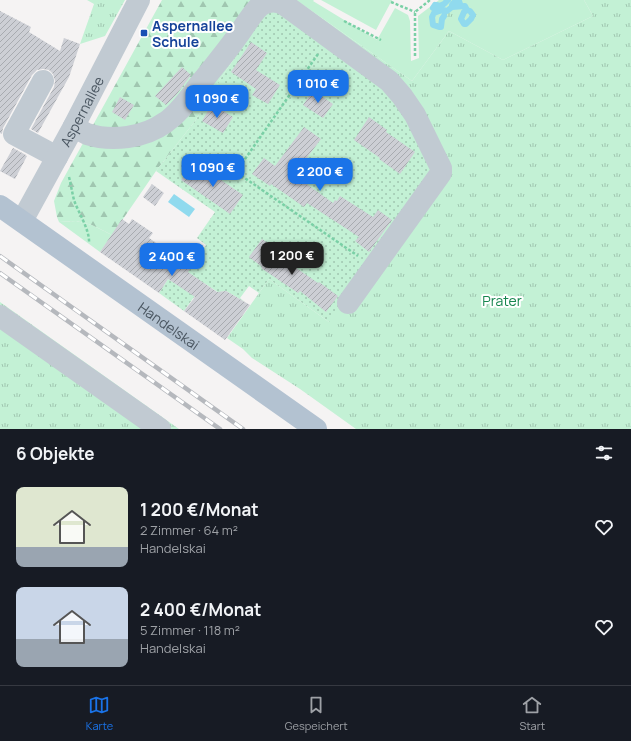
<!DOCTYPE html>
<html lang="de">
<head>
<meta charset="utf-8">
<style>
	:root { --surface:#171b24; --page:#20242c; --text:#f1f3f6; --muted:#9ea1a6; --line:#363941; --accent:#1a73e8 }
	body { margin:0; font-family:Manrope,sans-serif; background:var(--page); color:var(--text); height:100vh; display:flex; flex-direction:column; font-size:15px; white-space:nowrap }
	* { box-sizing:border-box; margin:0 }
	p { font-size:13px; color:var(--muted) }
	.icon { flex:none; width:22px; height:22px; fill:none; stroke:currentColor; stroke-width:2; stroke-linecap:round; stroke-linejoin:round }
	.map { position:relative; height:429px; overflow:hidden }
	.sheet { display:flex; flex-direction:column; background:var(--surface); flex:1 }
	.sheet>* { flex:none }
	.price { position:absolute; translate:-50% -34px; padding:0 9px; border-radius:8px; background:var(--accent); color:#fff; font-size:13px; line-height:26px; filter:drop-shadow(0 1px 2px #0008) }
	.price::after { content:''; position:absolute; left:50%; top:24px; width:12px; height:9px; margin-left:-6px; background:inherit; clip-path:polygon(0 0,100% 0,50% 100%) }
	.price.selected { background:#222; color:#fff }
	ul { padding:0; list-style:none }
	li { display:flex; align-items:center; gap:12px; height:100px; padding:0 16px }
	li span { display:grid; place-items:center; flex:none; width:112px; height:80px; border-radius:8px; color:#555 }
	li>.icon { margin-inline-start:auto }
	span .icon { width:48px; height:48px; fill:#fffc; stroke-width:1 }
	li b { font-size:17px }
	h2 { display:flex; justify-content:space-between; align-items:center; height:48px; padding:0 16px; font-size:17px }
	.menu { display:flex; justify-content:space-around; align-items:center; height:56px; border-top:1px solid var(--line); background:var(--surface); font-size:11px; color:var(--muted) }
	.menu a { display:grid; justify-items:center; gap:2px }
	.menu .selected { color:var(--accent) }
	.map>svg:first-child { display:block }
</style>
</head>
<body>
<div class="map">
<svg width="631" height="429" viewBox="0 0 631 429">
	<defs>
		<pattern id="forest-firs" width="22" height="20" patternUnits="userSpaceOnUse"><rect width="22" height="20" fill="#c3f1d5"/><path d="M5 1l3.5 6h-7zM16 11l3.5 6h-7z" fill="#a0c6b0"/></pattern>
		<pattern id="park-tufts" width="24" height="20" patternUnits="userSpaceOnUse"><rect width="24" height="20" fill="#c3f1d5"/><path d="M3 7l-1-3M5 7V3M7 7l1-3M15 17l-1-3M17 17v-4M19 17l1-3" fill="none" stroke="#a0c6b0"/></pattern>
		<pattern id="garden-dots" width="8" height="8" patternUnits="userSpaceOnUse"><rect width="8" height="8" fill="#c3f1d5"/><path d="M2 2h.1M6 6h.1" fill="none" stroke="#a0c6b0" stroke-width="1.8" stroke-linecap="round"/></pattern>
		<pattern id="building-hatch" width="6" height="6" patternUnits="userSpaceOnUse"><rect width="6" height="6" fill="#cdcfd5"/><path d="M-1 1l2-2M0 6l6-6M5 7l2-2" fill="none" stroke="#a8abb0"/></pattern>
	</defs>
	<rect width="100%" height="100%" fill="#f5f3f3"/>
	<!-- grass -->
	<path fill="#c3f1d5" d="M 296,0 L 314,0 L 313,1 L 377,40 L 395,8 L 408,15 L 410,21 L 411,61 L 419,58 L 418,16 L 439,0 L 584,0 L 593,16 L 503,60 L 449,31 L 412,81 Z
		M 321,0 L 392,0 L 376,30 Z
		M 76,221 L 92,225 L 112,235 L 100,252 L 59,222 Z"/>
	<!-- forest -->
	<path fill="url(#forest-firs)" d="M 162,0 L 270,0 L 268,9 L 221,78 L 195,121 L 156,171 L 112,235 L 92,225 L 76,221 L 59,222 L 57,217 L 54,201 L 61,183 Z"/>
	<!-- park -->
	<path fill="url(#park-tufts)" d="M 87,0 L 125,0 L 105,36 L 80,44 L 94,4 Z
		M 296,0 L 412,81 L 449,31 L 503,60 L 593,16 L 584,0 L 631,0 L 631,429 L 356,429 L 300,389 L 252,358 L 243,349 L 227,338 L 269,279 L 329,322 Z
		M 442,0 L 470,0 L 478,17 L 465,26 L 455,18 L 441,30 L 430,27 L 430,8 Z
		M 0,302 L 179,429 L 0,429 Z"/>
	<!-- garden -->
	<path fill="url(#garden-dots)" d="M 275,7 L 391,92 L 436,171 L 329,322 L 269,279 L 259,293 L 249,286 L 240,298 L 245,302 L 226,291 L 220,292 L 219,293 L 204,283 L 184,311 L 159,293 L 168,279 L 178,285 L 206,245 L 197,238 L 215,212 L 156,171 L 195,121 L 221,78 L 268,9 Z"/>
	<!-- water -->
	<path fill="#90daee" d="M 174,194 L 195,209 L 189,217 L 168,202 Z"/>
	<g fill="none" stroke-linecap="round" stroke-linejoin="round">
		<!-- stream -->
		<path stroke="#90daee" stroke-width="6" d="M 457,0 L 455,3 L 455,5 L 458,6 L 460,4 L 459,1 C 456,0 453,3 452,5 L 452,7 L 465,6 L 467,10 L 470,11 L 473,15 L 471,19 L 466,24 L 464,24 L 461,19 L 464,12 L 467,10
			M 435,5 L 433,8 L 438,9 L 439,11 L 434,13 L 432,17 L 433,25 L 439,27 L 441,27 L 442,19 L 444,16
			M 435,6 L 435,5 L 437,5 L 437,7 L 444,4 L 448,0
			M 439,11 L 443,10 L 447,11 L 452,7"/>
	</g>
	<!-- building -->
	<path fill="url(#building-hatch)" d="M 0,11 L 31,27 L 29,32 L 60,51 L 64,38 L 80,44 L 69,77 L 38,133 L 31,129 L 54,87 L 55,81 L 53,74 L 49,70 L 43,69 L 37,70 L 32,75 L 3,128 L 2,134 L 0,133 Z
		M 251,42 L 267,53 L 256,70 L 280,85 L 268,104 L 252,95 L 256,89 L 231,72 Z
		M 182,67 L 191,75 L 177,94 L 166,105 L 155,96 Z
		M 313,90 L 333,104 L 323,118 L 303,105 Z
		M 120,97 L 134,105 L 125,120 L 112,112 Z
		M 212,104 L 233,117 L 223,133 L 202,121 Z
		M 369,117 L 387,130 L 386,132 L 415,152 L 400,174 L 379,159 L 380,158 L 354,140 Z
		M 304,127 L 321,139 L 294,175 L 333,203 L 335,200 L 337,201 L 340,196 L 373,217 L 378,210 L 392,220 L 369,252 L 355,241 L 359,237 L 307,203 L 304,207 L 271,184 L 270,186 L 252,174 L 264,158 L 275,166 Z
		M 13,148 L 26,155 L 25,155 L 27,156 L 15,179 L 0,171 Z
		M 192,165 L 200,171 L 202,167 L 243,195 L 230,214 L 181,180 Z
		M 152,184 L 164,193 L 155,206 L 143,197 Z
		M 122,219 L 129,224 L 132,219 L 153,233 L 149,238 L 191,267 L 188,272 L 217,292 L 226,291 L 250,305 L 225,340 L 184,311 L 195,297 L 168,279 L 159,293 L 100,252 Z
		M 262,239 L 279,251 L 276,254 L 318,283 L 319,282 L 338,296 L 326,312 L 300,291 L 298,293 L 261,268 L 262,267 L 249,257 Z"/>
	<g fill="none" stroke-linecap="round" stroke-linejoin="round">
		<!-- path -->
		<path stroke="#7ad0a6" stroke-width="2.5" stroke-dasharray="3 2" stroke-linecap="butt" d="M 391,2 L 415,12
			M 344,21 L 381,40
			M 318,54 L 236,172 L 358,256
			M 415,56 L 415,12 L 430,0
			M 69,177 C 71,185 72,192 74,200 C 78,212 90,230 89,243"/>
		<!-- minor -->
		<g stroke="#c1cad2" stroke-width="22">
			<path d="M 43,81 L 14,134 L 57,157"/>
			<path d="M 74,126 C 78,129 83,132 87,134 C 112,142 144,138 166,122 C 182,111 192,93 204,79 C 215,65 226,52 236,38 C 243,29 252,13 260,6 C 268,0 277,0 285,5 L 389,81 L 402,96 L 415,115 L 441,168 L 441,173 L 348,303"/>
			<path id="s1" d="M 22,221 L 74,126 L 139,0"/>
			<path d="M 0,316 L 160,429"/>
		</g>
		<!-- major -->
		<path stroke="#b3c2d1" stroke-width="22" id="s2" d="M 0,206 L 316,429"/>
		<!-- rail casing -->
		<g stroke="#b5b8bd" stroke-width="4.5">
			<path id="rail" d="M 0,256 L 243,429
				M 0,273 L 220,429"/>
		</g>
		<!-- rail -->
		<use href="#rail" stroke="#fff" stroke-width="3" stroke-dasharray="9" stroke-linecap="butt"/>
	</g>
	<!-- markers -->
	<rect fill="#1a4fb4" stroke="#fff" stroke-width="1.5" x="140" y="29" width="8" height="8" rx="2"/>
	<g text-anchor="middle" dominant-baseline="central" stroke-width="4" stroke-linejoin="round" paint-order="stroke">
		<!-- transit labels -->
		<g font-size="14" font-weight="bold" fill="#164399" stroke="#fff" text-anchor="start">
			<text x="152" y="25">Aspernallee<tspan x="152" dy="16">Schule</tspan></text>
		</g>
		<!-- street labels -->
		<g font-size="14" fill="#4a5661" stroke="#fff">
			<text stroke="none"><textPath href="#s1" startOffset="125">Aspernallee</textPath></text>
			<text stroke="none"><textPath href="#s2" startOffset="207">Handelskai</textPath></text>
		</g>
		<!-- park labels -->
		<g font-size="14" fill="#17864f" stroke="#fff">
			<text x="502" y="300">Prater</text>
		</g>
	</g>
</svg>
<b class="price" style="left:318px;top:104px">1 010 €</b>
<b class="price" style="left:217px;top:119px">1 090 €</b>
<b class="price" style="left:213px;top:188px">1 090 €</b>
<b class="price" style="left:320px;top:192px">2 200 €</b>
<b class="price selected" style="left:292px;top:276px">1 200 €</b>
<b class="price" style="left:172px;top:277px">2 400 €</b>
</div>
<section class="sheet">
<h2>6 Objekte<svg class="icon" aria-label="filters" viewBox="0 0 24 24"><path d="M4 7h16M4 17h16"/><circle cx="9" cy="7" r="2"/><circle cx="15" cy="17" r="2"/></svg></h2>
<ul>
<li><span style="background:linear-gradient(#dfe7d0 75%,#9aa5b1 0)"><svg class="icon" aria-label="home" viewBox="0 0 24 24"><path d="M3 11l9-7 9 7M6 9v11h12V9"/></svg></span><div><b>1 200 €/Monat</b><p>2 Zimmer · 64 m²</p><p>Handelskai</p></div><svg class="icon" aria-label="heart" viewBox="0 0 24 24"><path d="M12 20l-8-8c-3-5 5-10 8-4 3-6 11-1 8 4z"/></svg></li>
<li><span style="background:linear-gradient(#c9d6e8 65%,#9aa5b1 0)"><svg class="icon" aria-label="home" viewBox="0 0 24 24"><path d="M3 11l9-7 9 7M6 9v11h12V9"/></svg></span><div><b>2 400 €/Monat</b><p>5 Zimmer · 118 m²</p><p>Handelskai</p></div><svg class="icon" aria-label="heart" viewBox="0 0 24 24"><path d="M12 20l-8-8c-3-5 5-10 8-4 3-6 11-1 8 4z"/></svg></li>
</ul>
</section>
<nav class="menu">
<a class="selected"><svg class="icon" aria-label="map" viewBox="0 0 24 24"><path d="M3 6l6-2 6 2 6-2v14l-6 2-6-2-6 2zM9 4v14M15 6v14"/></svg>Karte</a>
<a><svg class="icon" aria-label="saved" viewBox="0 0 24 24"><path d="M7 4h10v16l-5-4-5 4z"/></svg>Gespeichert</a>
<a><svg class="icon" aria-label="home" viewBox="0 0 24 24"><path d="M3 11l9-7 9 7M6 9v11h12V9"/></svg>Start</a>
</nav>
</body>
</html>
